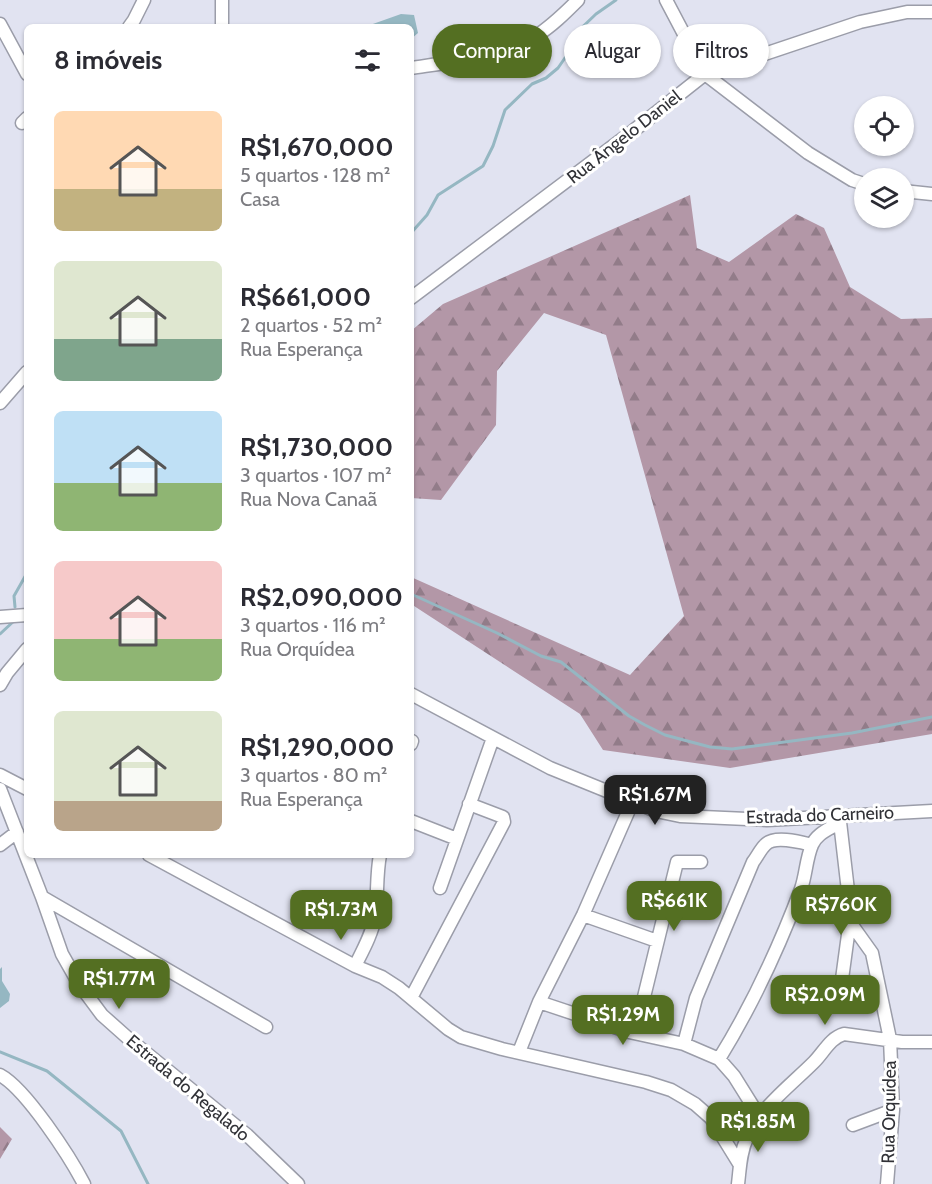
<!DOCTYPE html>
<html lang="pt">
<head>
<meta charset="utf-8">
<style>
	:root { --surface:#fff; --page:#f7f7f7; --text:#2b2b33; --muted:#7c7c81; --accent:#546f22 }
	body { margin:0; font-family:Cabin,sans-serif; background:var(--page); color:var(--text); height:100vh; display:flex; flex-direction:column; font-size:22px; white-space:nowrap }
	* { box-sizing:border-box; margin:0 }
	p { font-size:20px; color:var(--muted) }
	.icon { flex:none; width:33px; height:33px; fill:none; stroke:currentColor; stroke-width:2; stroke-linecap:round; stroke-linejoin:round }
	.map { position:relative; flex:1; overflow:hidden }
	.panel { position:absolute; left:24px; top:24px; width:390px; height:834px; display:flex; flex-direction:column; background:var(--surface); border-radius:9px; box-shadow:0 2px 4px #0004 }
	.panel>* { flex:none }
	.banner { position:absolute; left:432px; top:24px; width:410px; height:54px; display:flex; gap:12px }
	.fabs { position:absolute; left:854px; top:96px; display:grid; gap:12px }
	.fabs a { display:grid; place-items:center; width:60px; height:60px; border-radius:50%; background:var(--surface); box-shadow:0 2px 4px #0004; font-size:30px }
	.price { position:absolute; translate:-50% -51px; padding:0 14px; border-radius:12px; background:var(--accent); color:#fff; font-size:20px; line-height:39px; filter:drop-shadow(0 2px 3px #0008) }
	.price::after { content:''; position:absolute; left:50%; top:36px; width:18px; height:14px; margin-left:-9px; background:inherit; clip-path:polygon(0 0,100% 0,50% 100%) }
	.price.on { background:#222; color:#fff }
	ul { padding:0; list-style:none }
	li { display:flex; align-items:center; gap:18px; height:150px; padding:0 30px }
	li span { display:grid; place-items:center; flex:none; width:168px; height:120px; border-radius:9px; color:#555 }
	li>.icon { margin-inline-start:auto }
	span .icon { width:72px; height:72px; fill:#fffc; stroke-width:1 }
	li b { font-size:26px }
	h2 { display:flex; justify-content:space-between; align-items:center; height:72px; padding:0 30px; font-size:26px }
	.tag { padding:0 21px; border-radius:27px; background:var(--surface); box-shadow:0 2px 4px #0004; font-size:21px; line-height:54px }
	.tag.on { background:var(--accent); color:#fff }
	.map>svg:first-child { display:block }
</style>
</head>
<body>
<div class="map">
<svg width="932" height="1184" viewBox="0 0 932 1184">
	<defs>
		<pattern id="forest-firs" width="22" height="20" patternUnits="userSpaceOnUse" patternTransform="scale(1.5)"><rect width="22" height="20" fill="#b397a7"/><path d="M5 1l3.5 6h-7zM16 11l3.5 6h-7z" fill="#927c89"/></pattern>
	</defs>
	<rect width="100%" height="100%" fill="#e1e3f1"/>
	<!-- forest -->
	<path fill="url(#forest-firs)" d="M 690,195 L 697,248 L 729,262 L 796,214 L 824,228 L 850,287 L 901,319 L 932,318 L 932,734 L 730,768 L 603,750 L 580,714 L 411,604 L 411,577 L 630,675 L 684,616 L 606,335 L 544,313 L 497,371 L 496,425 L 441,500 L 411,498 L 411,331 L 443,304 Z
		M 0,1127 L 12,1139 L 0,1159 Z"/>
	<!-- water -->
	<path fill="#95b7c2" d="M 401,14 L 414,15 L 418,33 L 411,39 L 411,27 L 371,27 L 370,25 Z
		M 2,967 L 2,981 L 10,994 L 9,1001 L 0,1008 L 0,969 Z"/>
	<g fill="none" stroke-linecap="round" stroke-linejoin="round">
		<!-- stream -->
		<path stroke="#95b7c2" stroke-width="3" d="M 411,233 L 427,215 L 438,195 L 483,166 L 493,146 L 505,110 L 532,84 L 546,78 L 558,68 L 567,55 L 571,38 L 596,14 L 616,0
			M 411,594 L 497,633 L 541,656 L 561,662 L 629,716 L 645,725 L 665,735 L 710,747 L 732,749 L 852,733 L 932,717
			M 15,607 L 14,596 L 27,573
			M 0,634 L 15,620
			M 0,1052 L 47,1071 L 121,1131 L 148,1184"/>
		<!-- minor casing -->
		<g stroke="#9b9da9" stroke-width="15">
			<path id="minor" d="M 222,0 L 222,27
				M 666,0 L 705,74 L 808,153 L 852,180 L 864,184
				M 0,24 L 27,74
				M 129,27 L 134,20 L 144,0
				M 411,68 C 451,62 501,57 536,36 C 552,26 565,13 578,0
				M 22,123 L 27,118
				M 903,191 L 932,194
				M 411,298 L 633,131 L 705,74 L 860,22 L 907,12 L 932,12
				M 0,403 L 27,372
				M 0,617 L 27,615
				M 0,685 L 7,673 L 27,649
				M 411,694 L 550,768 L 656,811 L 680,816 L 767,820 L 932,811
				M 411,744 L 412,741
				M 0,775 L 27,789
				M 0,789 L 42,897 L 62,954 L 79,984 L 102,1015 L 129,1039 L 247,1135 L 298,1184
				M 411,821 L 457,839
				M 840,822 L 852,925 L 872,953 L 890,1039 L 893,1110 L 887,1184
				M 0,845 L 17,832
				M 149,855 L 355,966 L 382,977 L 399,988 L 448,1029 L 461,1037 L 502,1049 L 646,1082 L 671,1090 L 695,1104 L 711,1118 L 740,1165
				M 440,888 L 493,738
				M 42,897 L 266,1027
				M 583,915 L 657,941
				M 355,966 C 363,950 372,934 375,917 C 378,896 376,876 380,855
				M 842,979 L 850,920
				M 644,997 L 677,862 L 701,862
				M 411,998 L 504,822 L 503,817 L 469,804
				M 539,1002 L 629,1032 L 684,1044 L 719,1059 L 734,1076 L 759,1116
				M 684,1044 L 696,998 L 753,862 C 757,857 760,850 765,845 C 774,835 800,842 812,845
				M 519,1052 L 539,1002 L 583,915 L 632,803
				M 719,1059 C 753,1004 778,950 801,889 C 806,875 806,859 812,845 C 817,833 830,829 840,822 L 840,816
				M 0,1075 C 26,1089 70,1157 84,1184
				M 853,1125 L 893,1110
				M 738,1184 C 740,1168 740,1153 747,1138 C 761,1107 790,1086 814,1062 C 824,1052 830,1038 844,1034 L 902,1042 L 932,1042"/>
		</g>
		<!-- minor -->
		<use href="#minor" stroke="#fff" stroke-width="12"/>
	</g>
	<g text-anchor="middle" dominant-baseline="central" stroke-width="6" stroke-linejoin="round" paint-order="stroke">
		<!-- street labels -->
		<g font-size="18" fill="#313237" stroke="#fff">
			<text transform="translate(624 137) rotate(-38)">Rua Ângelo Daniel</text>
			<text transform="translate(820 815) rotate(-2)">Estrada do Carneiro</text>
			<text transform="translate(188 1088) rotate(40)">Estrada do Regalado</text>
			<text transform="translate(889 1112) rotate(-89)">Rua Orquídea</text>
		</g>
	</g>
</svg>
<div class="fabs">
<a><svg class="icon" aria-label="locate" viewBox="0 0 24 24"><circle cx="12" cy="12" r="6"/><path d="M12 2v4M12 18v4M2 12h4M18 12h4"/></svg></a>
<a><svg class="icon" aria-label="layers" viewBox="0 0 24 24"><path d="M12 4l9 5-9 5-9-5zM3 14l9 5 9-5"/></svg></a>
</div>
<b class="price on" style="left:655px;top:826px">R$1.67M</b>
<b class="price" style="left:674px;top:932px">R$661K</b>
<b class="price" style="left:841px;top:936px">R$760K</b>
<b class="price" style="left:341px;top:941px">R$1.73M</b>
<b class="price" style="left:119px;top:1010px">R$1.77M</b>
<b class="price" style="left:825px;top:1026px">R$2.09M</b>
<b class="price" style="left:623px;top:1046px">R$1.29M</b>
<b class="price" style="left:758px;top:1153px">R$1.85M</b>
<div class="banner">
<a class="tag on">Comprar</a>
<a class="tag">Alugar</a>
<a class="tag">Filtros</a>
</div>
<section class="panel">
<h2>8 imóveis<svg class="icon" aria-label="filters" viewBox="0 0 24 24"><path d="M4 7h16M4 17h16"/><circle cx="9" cy="7" r="2"/><circle cx="15" cy="17" r="2"/></svg></h2>
<ul>
<li><span style="background:linear-gradient(#ffd9b3 65%,#c2b280 0)"><svg class="icon" aria-label="home" viewBox="0 0 24 24"><path d="M3 11l9-7 9 7M6 9v11h12V9"/></svg></span><div><b>R$1,670,000</b><p>5 quartos · 128 m²</p><p>Casa</p></div></li>
<li><span style="background:linear-gradient(#dfe7d0 65%,#7fa58c 0)"><svg class="icon" aria-label="home" viewBox="0 0 24 24"><path d="M3 11l9-7 9 7M6 9v11h12V9"/></svg></span><div><b>R$661,000</b><p>2 quartos · 52 m²</p><p>Rua Esperança</p></div></li>
<li><span style="background:linear-gradient(#bfe0f5 60%,#8fb573 0)"><svg class="icon" aria-label="home" viewBox="0 0 24 24"><path d="M3 11l9-7 9 7M6 9v11h12V9"/></svg></span><div><b>R$1,730,000</b><p>3 quartos · 107 m²</p><p>Rua Nova Canaã</p></div></li>
<li><span style="background:linear-gradient(#f6c9c9 65%,#8fb573 0)"><svg class="icon" aria-label="home" viewBox="0 0 24 24"><path d="M3 11l9-7 9 7M6 9v11h12V9"/></svg></span><div><b>R$2,090,000</b><p>3 quartos · 116 m²</p><p>Rua Orquídea</p></div></li>
<li><span style="background:linear-gradient(#dfe7d0 75%,#b9a48a 0)"><svg class="icon" aria-label="home" viewBox="0 0 24 24"><path d="M3 11l9-7 9 7M6 9v11h12V9"/></svg></span><div><b>R$1,290,000</b><p>3 quartos · 80 m²</p><p>Rua Esperança</p></div></li>
</ul>
</section>
</div>
</body>
</html>
